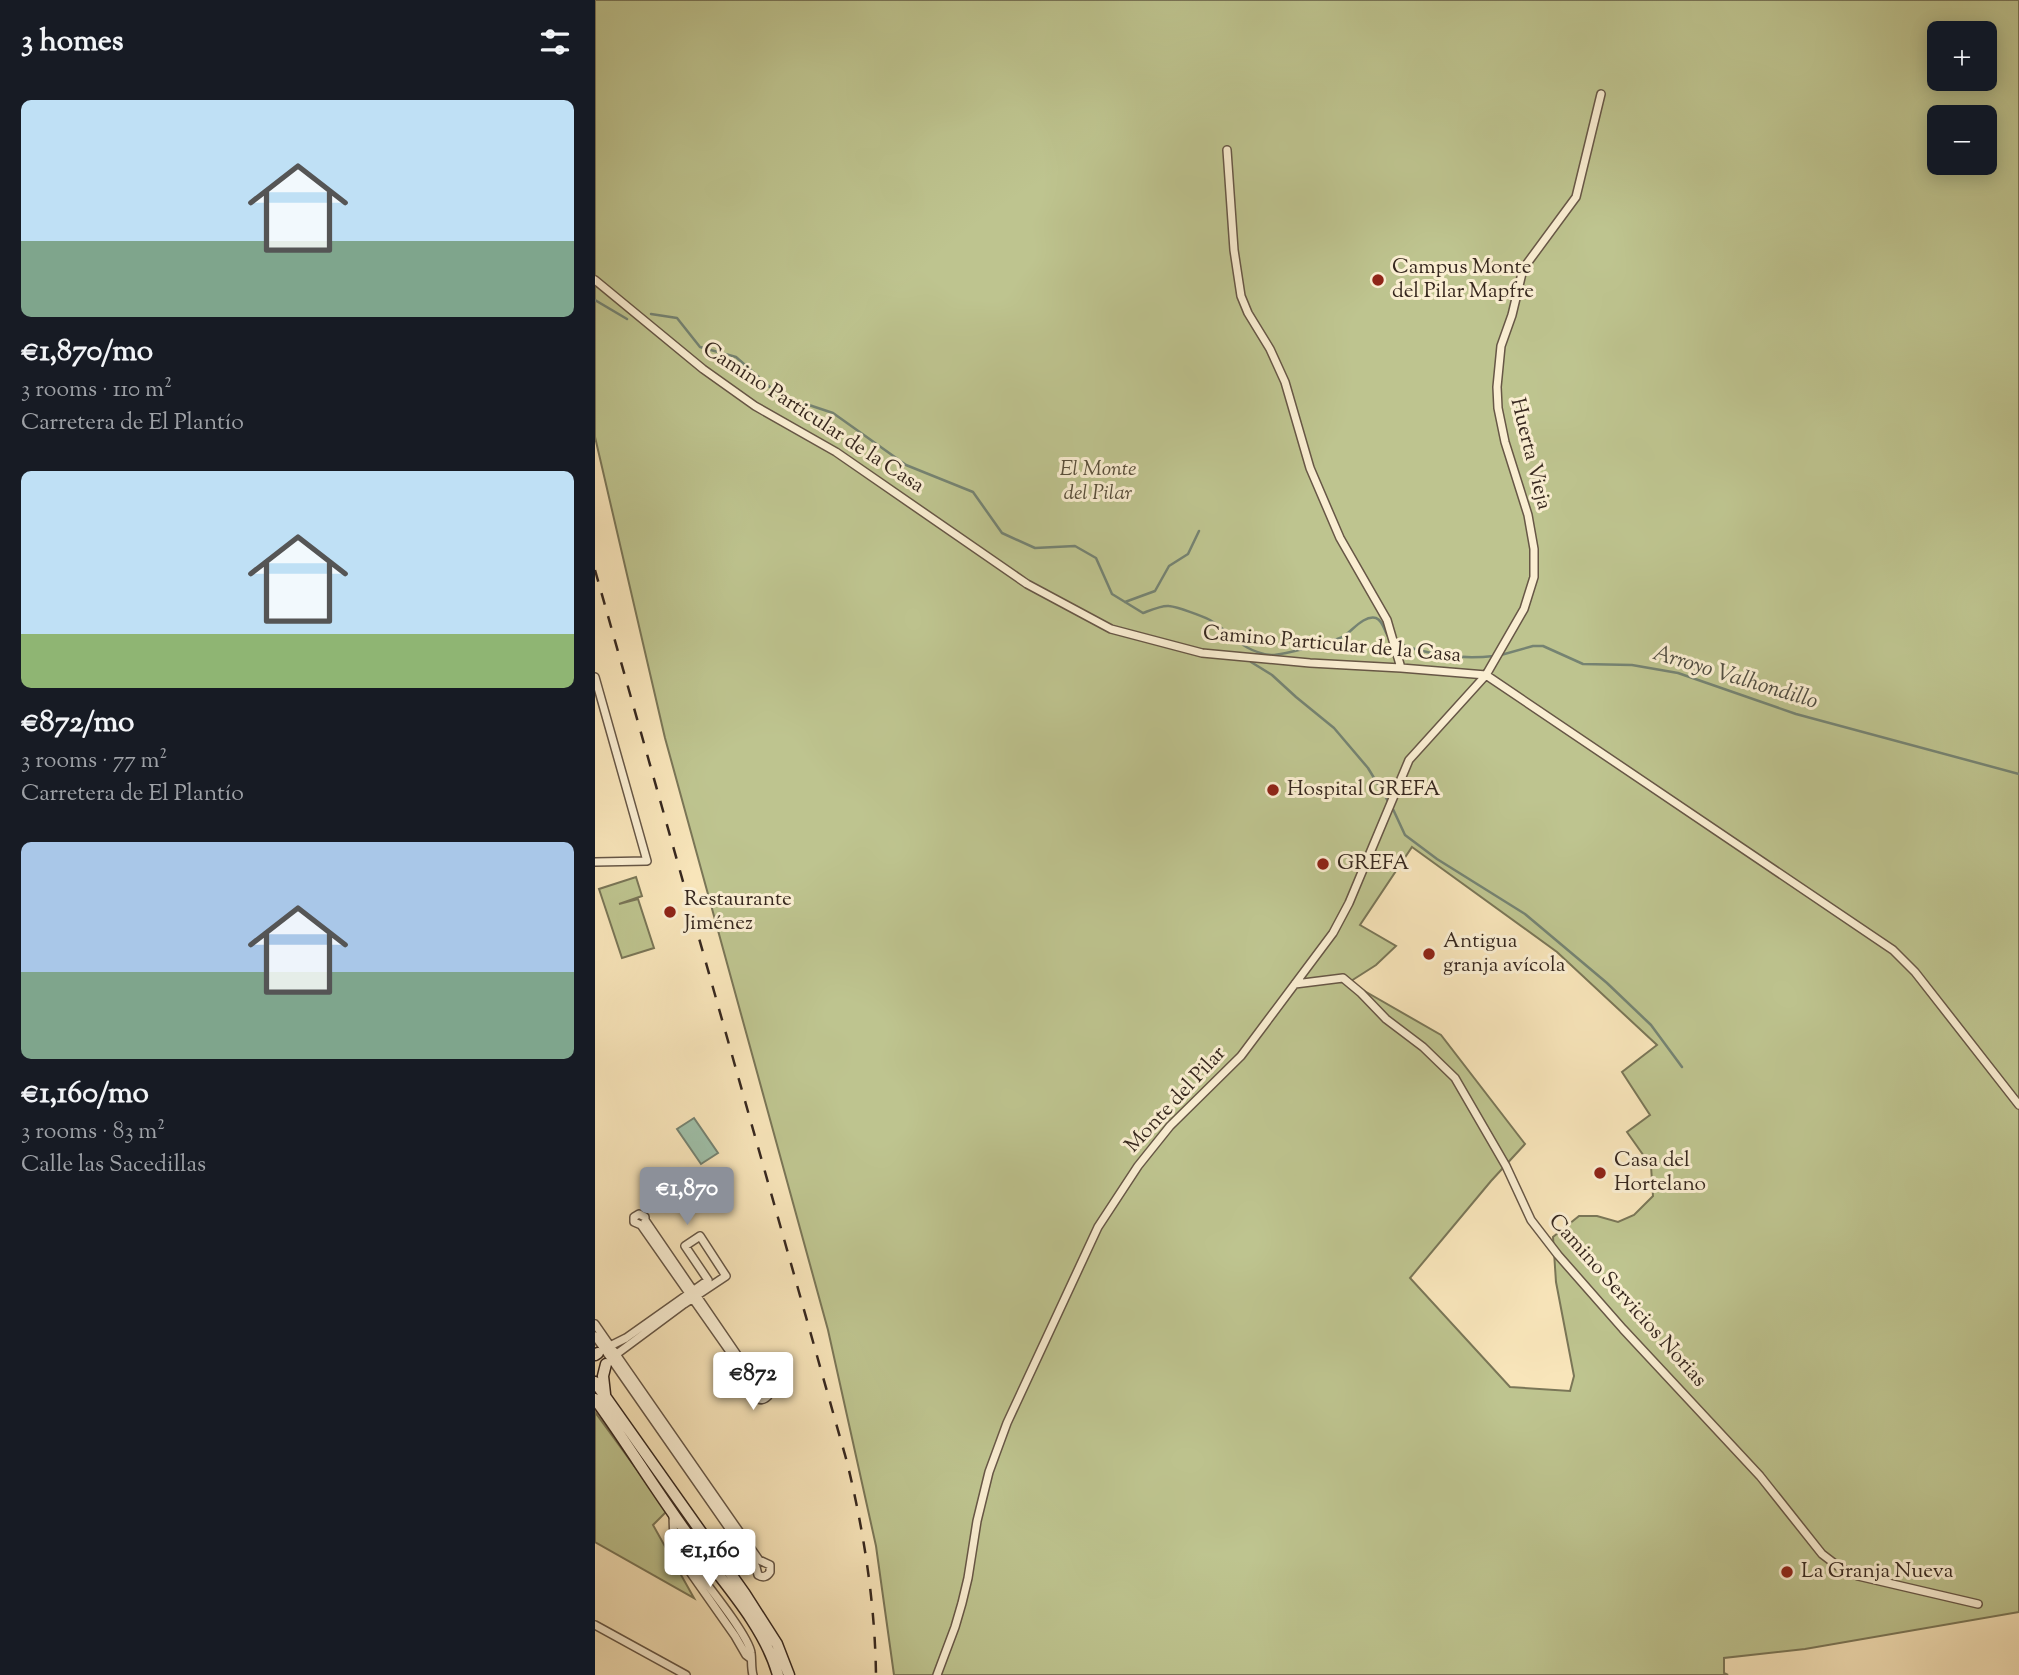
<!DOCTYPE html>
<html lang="en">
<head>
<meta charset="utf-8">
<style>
	:root { --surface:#171b24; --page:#242831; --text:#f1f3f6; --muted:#9ea1a6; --accent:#8c9099 }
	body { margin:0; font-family:"Sorts Mill Goudy",serif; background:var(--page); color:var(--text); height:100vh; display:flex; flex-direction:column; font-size:26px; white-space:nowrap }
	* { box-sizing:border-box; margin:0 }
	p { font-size:23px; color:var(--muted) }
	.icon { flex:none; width:38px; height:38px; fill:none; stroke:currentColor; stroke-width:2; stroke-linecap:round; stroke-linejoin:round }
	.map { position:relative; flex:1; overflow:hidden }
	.details { display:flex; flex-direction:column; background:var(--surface); width:595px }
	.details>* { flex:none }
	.controls { position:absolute; left:1332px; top:21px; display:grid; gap:14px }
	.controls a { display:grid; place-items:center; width:70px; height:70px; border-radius:10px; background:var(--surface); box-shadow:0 4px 18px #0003; font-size:35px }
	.price { position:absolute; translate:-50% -60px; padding:0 16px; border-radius:7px; background:#fff; color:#222; font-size:23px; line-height:46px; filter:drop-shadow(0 2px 4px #0008) }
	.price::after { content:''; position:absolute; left:50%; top:42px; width:21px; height:16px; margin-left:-10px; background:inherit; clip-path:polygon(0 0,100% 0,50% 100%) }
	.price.active { background:var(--accent); color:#fff }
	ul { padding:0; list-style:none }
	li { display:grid; align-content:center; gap:14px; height:371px; padding:0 21px }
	li span { display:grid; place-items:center; height:217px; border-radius:10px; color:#555 }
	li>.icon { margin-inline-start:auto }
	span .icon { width:126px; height:126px; fill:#fffc; stroke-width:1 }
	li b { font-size:30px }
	h2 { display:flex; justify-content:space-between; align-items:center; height:84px; padding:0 21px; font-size:30px }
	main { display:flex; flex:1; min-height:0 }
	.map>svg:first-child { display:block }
</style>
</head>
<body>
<main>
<section class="details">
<h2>3 homes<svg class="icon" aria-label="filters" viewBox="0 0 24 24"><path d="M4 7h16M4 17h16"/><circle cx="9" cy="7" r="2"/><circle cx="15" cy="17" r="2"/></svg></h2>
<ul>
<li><span style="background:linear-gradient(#bfe0f5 65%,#7fa58c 0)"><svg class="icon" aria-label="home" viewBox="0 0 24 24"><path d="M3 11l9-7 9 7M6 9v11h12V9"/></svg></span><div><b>€1,870/mo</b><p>3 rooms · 110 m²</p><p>Carretera de El Plantío</p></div></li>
<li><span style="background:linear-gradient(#bfe0f5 75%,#8fb573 0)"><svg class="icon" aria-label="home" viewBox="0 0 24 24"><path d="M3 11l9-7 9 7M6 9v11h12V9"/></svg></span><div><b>€872/mo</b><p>3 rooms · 77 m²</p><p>Carretera de El Plantío</p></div></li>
<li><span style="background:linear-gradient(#a9c7e8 60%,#7fa58c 0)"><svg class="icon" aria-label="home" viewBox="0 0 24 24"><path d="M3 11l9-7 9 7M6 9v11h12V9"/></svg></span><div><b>€1,160/mo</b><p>3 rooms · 83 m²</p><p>Calle las Sacedillas</p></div></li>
</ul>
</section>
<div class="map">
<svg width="1424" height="1675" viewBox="0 0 1424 1675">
	<rect width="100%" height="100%" fill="#f8e5ba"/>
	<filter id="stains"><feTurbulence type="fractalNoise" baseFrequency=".00286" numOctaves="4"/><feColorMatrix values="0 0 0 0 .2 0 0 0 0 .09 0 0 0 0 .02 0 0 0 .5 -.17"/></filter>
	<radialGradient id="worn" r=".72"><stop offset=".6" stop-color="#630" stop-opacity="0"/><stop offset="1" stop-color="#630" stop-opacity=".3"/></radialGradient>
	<!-- green -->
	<path fill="#bec48f" stroke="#7a7657" stroke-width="2" fill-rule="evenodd" d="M 0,0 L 1424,0 L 1424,1612 L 1210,1649 L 1129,1658 L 1129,1673 L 1133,1675 L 299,1675 L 281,1546 L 233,1330 L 70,738 L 0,437 ZM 1344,33 L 1390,33 L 1390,79 L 1344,79 ZM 1344,117 L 1390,117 L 1390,163 L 1344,163 ZM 817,847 L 962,952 L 1062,1045 L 1027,1072 L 1055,1115 L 1032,1132 L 1056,1166 L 1058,1196 L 1039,1215 L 1023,1222 L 1002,1216 L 984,1216 L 958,1237 L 961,1282 L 979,1376 L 975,1391 L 915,1387 L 815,1278 L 896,1181 L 930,1144 L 846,1035 L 766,989 L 756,981 L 781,965 L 801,946 L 765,925 Z
		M 41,877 L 47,896 L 24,904 L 43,899 L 59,948 L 27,958 L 4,889 Z
		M 0,1412 L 72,1511 L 58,1525 L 99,1598 L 0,1542 Z"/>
	<!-- water -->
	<path fill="#9fc0a9" stroke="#758372" stroke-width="2" d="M 99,1118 L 123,1153 L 106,1164 L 82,1129 Z"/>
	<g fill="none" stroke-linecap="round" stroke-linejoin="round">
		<!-- stream -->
		<path stroke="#758372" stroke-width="2.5" d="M 0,300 L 32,319
			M 56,314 L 82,318 L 105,347 L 141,357 L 184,395 L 238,413 L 311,465 L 378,492 L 407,533 L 440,548 L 480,546 L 501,558 L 517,594 L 548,613 C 556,610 567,605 574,606 C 583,607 607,616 615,620 C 637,633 647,652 676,655 C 684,656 741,641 749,636 C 758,630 769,615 781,618 C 789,621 789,633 795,639
			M 530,602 L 560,591 L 574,566 L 593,554 L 604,531
			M 804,644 C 835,655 867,660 899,656
			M 906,655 L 938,646 L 948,646 L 988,664 L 1037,665 L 1083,673 L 1201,714 L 1424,774
			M 656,662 L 677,675 L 701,697 L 739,728 L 773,768 L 793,801
			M 797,807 L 810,835 L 842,859 L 930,914 L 1012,983 L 1056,1025 L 1087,1067"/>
		<!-- street casing -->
		<g stroke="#675746" stroke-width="10">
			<path id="street" d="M 632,150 L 639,250 L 646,296 L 653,313 L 675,349 L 690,382 L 715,468 L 745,538 L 792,620 L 806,668
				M 0,280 L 108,369 L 160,406 L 241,452 L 432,584 L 516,629 L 607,653 L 715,663 L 806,668 L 891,675 L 1298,950 L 1320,972 L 1424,1105
				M 0,677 L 52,861 L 0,862
				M 700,984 L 748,978 L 766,993 L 791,1019 L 828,1047 L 860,1078 L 911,1166 L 936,1220 L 963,1255 L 1028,1329 L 1165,1476 L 1227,1554 L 1244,1567 L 1263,1576 L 1383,1604
				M 44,1214 L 50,1217 L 50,1220 L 162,1384 L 172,1389 L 173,1396 C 169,1400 165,1401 160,1397 L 159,1386 L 46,1225 L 39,1222 L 39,1217 Z
				M 0,1324 L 164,1560 L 175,1565 L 175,1572 C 172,1577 168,1578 163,1575 L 161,1567 L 0,1336
				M 13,1347 L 31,1338 L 113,1280 L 90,1246 L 105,1236 L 131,1276 L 89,1304 L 19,1356
				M 78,1514 L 79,1546 L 88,1562 L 140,1636 L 151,1655 L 155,1658
				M 107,1553 L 98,1550 L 89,1551 L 92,1558 C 105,1576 154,1635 156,1653 C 157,1660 156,1668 158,1675
				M 0,1625 L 91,1675
				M 342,1675 L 360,1627 L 367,1603 L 373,1578 L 382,1521 L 394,1472 L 412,1423 L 503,1227 L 543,1166 L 575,1126 L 646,1056 L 738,933 L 754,903 L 814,760 L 891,675 L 929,609 L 939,577 L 939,549 L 933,515 L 910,442 L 903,408 L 902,387 L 906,346 L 917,315 L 928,269 L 981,197 L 1006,94"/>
		</g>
		<!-- secondary casing -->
		<g stroke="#37281f" stroke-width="13">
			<path id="secondary" d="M 0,1355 L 3,1353
				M 0,1382 L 150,1594 L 182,1644 L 194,1675
				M 10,1394 L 8,1376 L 11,1364
				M 0,1399 C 32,1443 61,1491 94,1536 C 124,1578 169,1624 183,1675
				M 79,1546 L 89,1534 L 99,1537"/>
		</g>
		<!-- street -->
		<use href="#street" stroke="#faeed2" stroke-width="7"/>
		<!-- secondary -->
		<use href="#secondary" stroke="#faeed2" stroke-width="10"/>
		<!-- rail -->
		<path stroke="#37281f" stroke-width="2.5" stroke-dasharray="12 12" stroke-linecap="butt" d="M 0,570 L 252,1462 C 269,1532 280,1603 281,1675"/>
	</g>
	<!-- markers -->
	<g fill="#8f2418" stroke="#faeed2" stroke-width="2.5">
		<circle cx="783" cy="280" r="7"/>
		<circle cx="678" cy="790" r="7"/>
		<circle cx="728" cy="864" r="7"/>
		<circle cx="75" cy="912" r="7"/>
		<circle cx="834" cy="954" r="7"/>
		<circle cx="1005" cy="1173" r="7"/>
		<circle cx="1192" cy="1572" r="7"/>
	</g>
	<g text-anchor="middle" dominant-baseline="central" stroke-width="6" stroke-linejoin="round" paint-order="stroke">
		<!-- poi labels -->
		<g font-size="21" fill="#37281f" stroke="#faeed2" text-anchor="start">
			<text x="797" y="268">Campus Monte<tspan x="797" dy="24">del Pilar Mapfre</tspan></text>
			<text x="692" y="790">Hospital GREFA</text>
			<text x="742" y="864">GREFA</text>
			<text x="89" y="900">Restaurante<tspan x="89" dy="24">Jiménez</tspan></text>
			<text x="848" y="942">Antigua<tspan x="848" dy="24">granja avícola</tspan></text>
			<text x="1019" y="1161">Casa del<tspan x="1019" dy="24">Hortelano</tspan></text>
			<text x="1206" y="1572">La Granja Nueva</text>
		</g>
		<!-- street labels -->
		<g font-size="21" fill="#37281f" stroke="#faeed2">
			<text transform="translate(218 418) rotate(33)">Camino Particular de la Casa</text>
			<text transform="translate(935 454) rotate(76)">Huerta Vieja</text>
			<text transform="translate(737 645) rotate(5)">Camino Particular de la Casa</text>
			<text transform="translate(581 1100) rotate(-47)">Monte del Pilar</text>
			<text transform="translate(1032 1301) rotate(48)">Camino Servicios Norias</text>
		</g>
		<!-- park labels -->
		<g font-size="21" font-style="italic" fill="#594f3b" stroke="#faeed2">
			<text x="503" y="470">El Monte<tspan x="503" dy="24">del Pilar</tspan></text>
		</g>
		<!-- water labels -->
		<g font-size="23" font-style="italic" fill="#514e42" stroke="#faeed2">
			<text transform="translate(1140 678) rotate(17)">Arroyo Valhondillo</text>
		</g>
	</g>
	<rect width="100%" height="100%" filter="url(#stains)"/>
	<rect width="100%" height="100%" fill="url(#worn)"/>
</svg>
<div class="controls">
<a>+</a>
<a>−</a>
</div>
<b class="price active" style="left:92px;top:1227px">€1,870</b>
<b class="price" style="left:158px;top:1412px">€872</b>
<b class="price" style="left:115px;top:1589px">€1,160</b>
</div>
</main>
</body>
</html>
